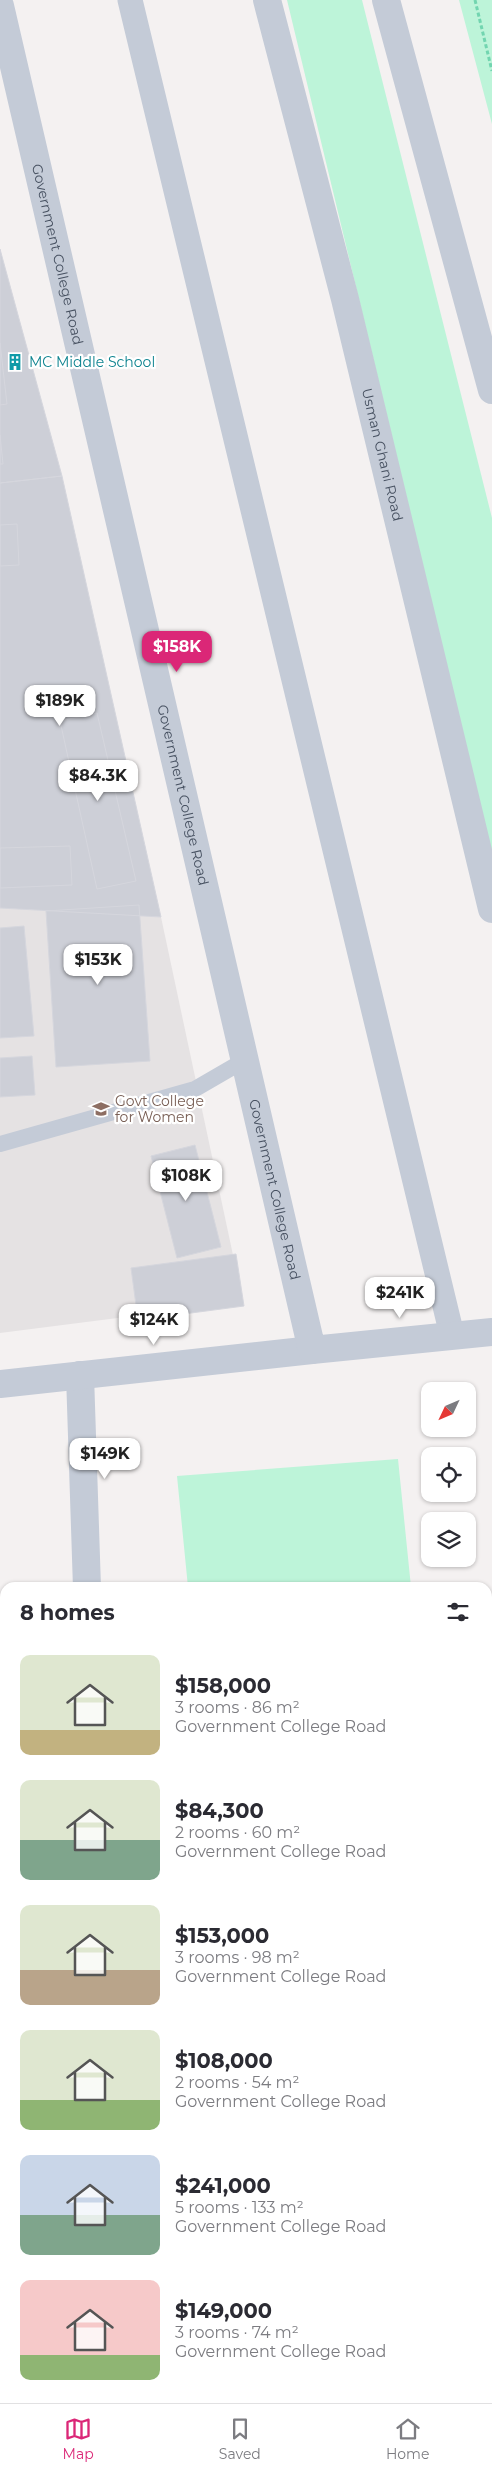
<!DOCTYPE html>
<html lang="en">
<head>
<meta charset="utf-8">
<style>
	:root { --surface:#fff; --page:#f2f2f3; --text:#2b2b33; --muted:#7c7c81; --line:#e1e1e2; --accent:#db2777 }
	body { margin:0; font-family:Montserrat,sans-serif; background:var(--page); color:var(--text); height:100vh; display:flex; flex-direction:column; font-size:19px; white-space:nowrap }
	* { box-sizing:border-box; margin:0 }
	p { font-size:16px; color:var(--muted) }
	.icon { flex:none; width:28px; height:28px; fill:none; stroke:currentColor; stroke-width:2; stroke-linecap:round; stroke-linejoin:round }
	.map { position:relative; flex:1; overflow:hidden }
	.drawer { position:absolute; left:0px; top:1582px; width:492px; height:821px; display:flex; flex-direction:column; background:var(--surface); border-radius:15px 15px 0 0; box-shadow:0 1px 4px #0004 }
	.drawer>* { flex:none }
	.needle { width:32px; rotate:226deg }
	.tools { position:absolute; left:421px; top:1382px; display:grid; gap:10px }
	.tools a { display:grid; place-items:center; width:55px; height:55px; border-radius:10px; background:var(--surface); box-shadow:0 1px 4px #0004; font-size:25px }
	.price { position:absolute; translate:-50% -42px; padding:0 11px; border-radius:10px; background:#fff; color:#222; font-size:16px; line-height:32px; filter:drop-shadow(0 1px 2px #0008) }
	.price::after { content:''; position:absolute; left:50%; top:30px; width:15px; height:11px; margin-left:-8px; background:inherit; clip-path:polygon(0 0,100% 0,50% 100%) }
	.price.active { background:var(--accent); color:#fff }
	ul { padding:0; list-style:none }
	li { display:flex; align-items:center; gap:15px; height:125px; padding:0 20px }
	li span { display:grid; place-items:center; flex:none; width:140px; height:100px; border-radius:10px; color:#555 }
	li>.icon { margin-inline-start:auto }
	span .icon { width:60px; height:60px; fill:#fffc; stroke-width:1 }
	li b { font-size:21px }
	h2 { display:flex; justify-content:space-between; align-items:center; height:60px; padding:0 20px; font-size:21px }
	.menu { display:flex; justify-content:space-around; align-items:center; height:70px; border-top:1px solid var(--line); background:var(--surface); font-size:14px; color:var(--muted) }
	.menu a { display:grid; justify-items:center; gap:2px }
	.menu .active { color:var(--accent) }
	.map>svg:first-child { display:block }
</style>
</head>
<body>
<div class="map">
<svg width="492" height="2403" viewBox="0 0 492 2403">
	<rect width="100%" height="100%" fill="#f4f1f1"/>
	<!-- education -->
	<path fill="#e5e2e3" d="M 0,908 L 161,917 L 243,1302 L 0,1333 Z"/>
	<!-- green -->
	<path fill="#bdf4d9" d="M 287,0 L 362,0 L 492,518 L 492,853 Z
		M 459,0 L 492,0 L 492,124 Z
		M 398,1459 L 411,1587 L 188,1587 L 177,1476 Z
		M 0,1890 L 5,1890 L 5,2084 L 0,2084 Z
		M 228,2399 L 442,2399 L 442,2403 L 229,2403 Z"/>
	<!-- building -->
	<path fill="#cdcfd7" stroke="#d5d6dd" d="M 0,249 L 62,476 L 0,483 Z
		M 0,343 L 7,404 L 0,405 Z
		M 0,435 L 3,464 L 0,464 Z
		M 62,476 L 161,917 L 0,908 L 0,483 Z
		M 17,524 L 19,565 L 0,566 L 0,525 Z
		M 97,713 L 136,881 L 97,889 L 60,721 Z
		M 70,846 L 72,885 L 0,888 L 0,848 Z
		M 139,905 L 150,1061 L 56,1067 L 46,911 Z
		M 24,926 L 34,1036 L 0,1038 L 0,928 Z
		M 32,1056 L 35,1095 L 0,1097 L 0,1058 Z
		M 195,1145 L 221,1247 L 177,1258 L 151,1156 Z
		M 236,1254 L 244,1306 L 138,1320 L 131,1268 Z
		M 0,2204 L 5,2204 L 5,2399 L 103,2399 L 103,2403 L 0,2403 Z"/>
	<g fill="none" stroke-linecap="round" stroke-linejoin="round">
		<!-- path -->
		<path stroke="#72d5b0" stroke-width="3" stroke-dasharray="4 2.5" stroke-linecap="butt" d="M 475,0 L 492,71"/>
		<!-- service -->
		<path stroke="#c4cbd7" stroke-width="16" d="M 0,1144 L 195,1089 L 245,1060"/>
		<!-- pedestrian -->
		<path stroke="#c4cbd7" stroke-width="25" d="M 130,0 L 452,1335"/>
		<!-- minor -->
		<g stroke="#c4cbd7" stroke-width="28">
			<path id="s1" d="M 267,0 L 345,299 L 492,909"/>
			<path d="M 80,1375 L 87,1588"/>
			<path d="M 0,1384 L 312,1350"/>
			<path d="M 488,1776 L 492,1776"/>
			<path d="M 0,1789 L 5,1788"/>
			<path d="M 488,2172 L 492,2172"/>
			<path d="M 0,2191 L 5,2190"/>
			<path d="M 115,2399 L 115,2403"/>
		</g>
		<!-- tertiary -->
		<g stroke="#c4cbd7" stroke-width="28">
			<path d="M 386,0 L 492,390"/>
			<path id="s2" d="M 0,6 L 312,1350 L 492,1332"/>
		</g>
	</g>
	<!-- icons -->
	<defs>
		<g id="building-bare" transform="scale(1.35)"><path d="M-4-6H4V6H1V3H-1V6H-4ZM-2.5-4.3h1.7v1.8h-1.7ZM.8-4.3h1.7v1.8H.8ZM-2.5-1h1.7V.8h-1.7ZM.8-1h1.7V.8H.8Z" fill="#0f9aa8" stroke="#fff" stroke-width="2.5" paint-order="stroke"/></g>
		<g id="university-bare" transform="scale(1.35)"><path d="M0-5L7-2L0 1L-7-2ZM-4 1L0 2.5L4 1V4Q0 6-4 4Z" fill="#8d6e63" stroke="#fff" stroke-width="2.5" paint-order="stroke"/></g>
	</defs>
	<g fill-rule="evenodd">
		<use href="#building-bare" x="15" y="362"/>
		<use href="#university-bare" x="101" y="1109"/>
	</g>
	<g text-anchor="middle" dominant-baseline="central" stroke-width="4.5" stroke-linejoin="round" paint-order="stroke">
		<!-- street labels -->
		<g font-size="14" fill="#475161" stroke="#fff">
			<text stroke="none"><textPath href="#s2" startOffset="255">Government College Road</textPath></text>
			<text stroke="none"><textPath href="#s1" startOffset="469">Usman Ghani Road</textPath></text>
			<text stroke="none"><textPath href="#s2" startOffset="810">Government College Road</textPath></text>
			<text stroke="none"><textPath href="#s2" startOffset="1215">Government College Road</textPath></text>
		</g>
		<!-- culture labels -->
		<g font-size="14" fill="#0d838f" stroke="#fff" text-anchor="start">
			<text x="29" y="362">MC Middle School</text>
		</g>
		<!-- education labels -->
		<g font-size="14" fill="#785e54" stroke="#fff" text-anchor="start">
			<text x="115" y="1101">Govt College<tspan x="115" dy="16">for Women</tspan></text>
		</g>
	</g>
</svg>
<div class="tools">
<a><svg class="needle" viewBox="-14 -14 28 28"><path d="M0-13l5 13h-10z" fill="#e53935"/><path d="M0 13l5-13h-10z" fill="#7c7c81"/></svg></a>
<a><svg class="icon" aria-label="locate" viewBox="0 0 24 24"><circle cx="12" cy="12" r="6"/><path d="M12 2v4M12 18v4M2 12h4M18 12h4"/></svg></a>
<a><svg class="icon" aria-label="layers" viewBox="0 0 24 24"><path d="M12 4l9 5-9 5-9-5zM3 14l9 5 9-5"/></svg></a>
</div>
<b class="price active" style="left:177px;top:673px">$158K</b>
<b class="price" style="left:60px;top:727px">$189K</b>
<b class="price" style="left:98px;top:802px">$84.3K</b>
<b class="price" style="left:98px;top:986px">$153K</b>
<b class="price" style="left:186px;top:1202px">$108K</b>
<b class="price" style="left:400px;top:1319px">$241K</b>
<b class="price" style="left:154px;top:1346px">$124K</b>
<b class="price" style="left:105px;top:1480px">$149K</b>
<section class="drawer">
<h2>8 homes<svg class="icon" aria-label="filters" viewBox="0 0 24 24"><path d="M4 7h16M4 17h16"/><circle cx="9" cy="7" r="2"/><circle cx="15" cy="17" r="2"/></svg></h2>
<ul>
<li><span style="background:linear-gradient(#dfe7d0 75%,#c2b280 0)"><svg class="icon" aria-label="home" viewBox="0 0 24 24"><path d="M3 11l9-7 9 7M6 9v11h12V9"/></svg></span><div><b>$158,000</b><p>3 rooms · 86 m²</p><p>Government College Road</p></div></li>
<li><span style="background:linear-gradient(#dfe7d0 60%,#7fa58c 0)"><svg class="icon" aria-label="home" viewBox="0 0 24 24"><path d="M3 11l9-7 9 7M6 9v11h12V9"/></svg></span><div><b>$84,300</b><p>2 rooms · 60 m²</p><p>Government College Road</p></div></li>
<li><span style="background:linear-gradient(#dfe7d0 65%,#b9a48a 0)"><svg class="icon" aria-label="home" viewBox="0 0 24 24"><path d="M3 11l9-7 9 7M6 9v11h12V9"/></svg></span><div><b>$153,000</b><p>3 rooms · 98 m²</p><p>Government College Road</p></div></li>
<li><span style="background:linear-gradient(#dfe7d0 70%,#8fb573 0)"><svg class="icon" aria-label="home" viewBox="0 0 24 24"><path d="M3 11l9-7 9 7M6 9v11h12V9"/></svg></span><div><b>$108,000</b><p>2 rooms · 54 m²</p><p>Government College Road</p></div></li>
<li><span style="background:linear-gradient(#c9d6e8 60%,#7fa58c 0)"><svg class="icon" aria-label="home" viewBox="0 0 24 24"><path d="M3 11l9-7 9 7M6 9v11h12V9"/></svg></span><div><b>$241,000</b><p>5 rooms · 133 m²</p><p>Government College Road</p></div></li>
<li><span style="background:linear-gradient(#f6c9c9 75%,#8fb573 0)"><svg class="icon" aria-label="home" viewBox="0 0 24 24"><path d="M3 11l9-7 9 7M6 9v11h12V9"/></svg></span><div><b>$149,000</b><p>3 rooms · 74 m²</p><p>Government College Road</p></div></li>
</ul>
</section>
</div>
<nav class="menu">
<a class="active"><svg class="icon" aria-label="map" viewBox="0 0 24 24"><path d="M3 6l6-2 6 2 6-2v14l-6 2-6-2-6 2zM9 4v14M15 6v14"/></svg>Map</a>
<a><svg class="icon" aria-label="saved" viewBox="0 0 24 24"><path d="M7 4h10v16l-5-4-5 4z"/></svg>Saved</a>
<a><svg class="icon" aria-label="home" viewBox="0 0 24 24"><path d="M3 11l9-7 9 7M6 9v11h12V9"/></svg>Home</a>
</nav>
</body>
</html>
